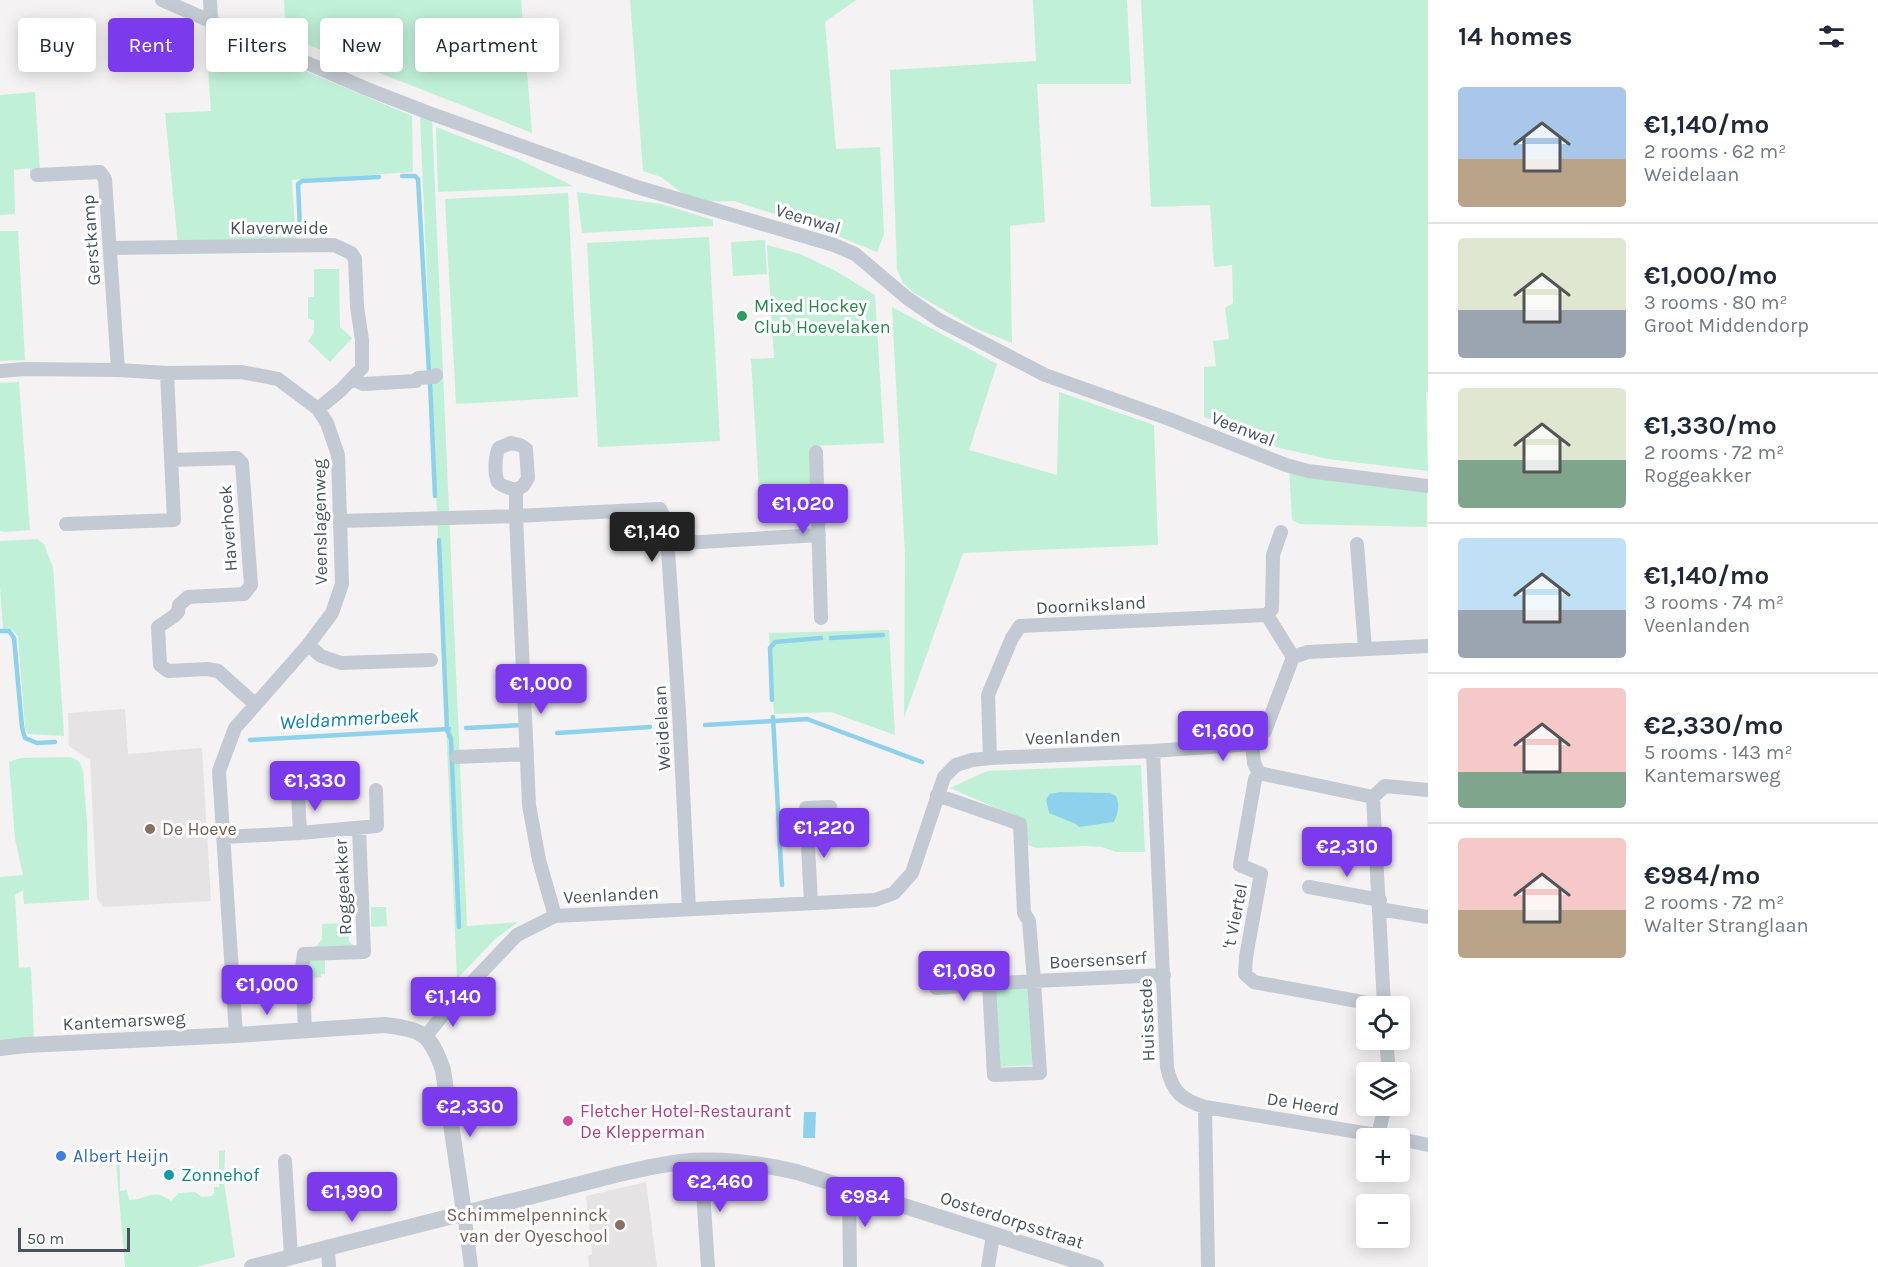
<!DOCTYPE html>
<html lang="en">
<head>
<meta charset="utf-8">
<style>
	:root { --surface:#fff; --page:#f6f6f7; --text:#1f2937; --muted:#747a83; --line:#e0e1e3; --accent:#7c3aed }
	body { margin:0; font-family:Karla,sans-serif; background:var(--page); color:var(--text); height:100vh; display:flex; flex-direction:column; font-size:22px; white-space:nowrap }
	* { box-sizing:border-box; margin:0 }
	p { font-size:20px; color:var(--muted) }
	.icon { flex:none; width:33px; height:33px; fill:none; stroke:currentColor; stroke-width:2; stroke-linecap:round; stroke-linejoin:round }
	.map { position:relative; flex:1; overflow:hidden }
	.side { display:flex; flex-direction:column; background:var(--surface); width:450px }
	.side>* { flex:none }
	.guide { position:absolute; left:18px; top:18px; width:570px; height:54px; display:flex; gap:12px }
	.buttons { position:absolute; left:1356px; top:996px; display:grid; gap:12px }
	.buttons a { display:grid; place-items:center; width:54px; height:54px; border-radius:6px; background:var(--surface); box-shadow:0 3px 15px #0003; font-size:30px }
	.scale { position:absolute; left:18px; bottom:15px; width:112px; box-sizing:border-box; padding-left:6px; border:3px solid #495360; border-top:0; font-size:16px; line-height:21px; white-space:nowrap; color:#495360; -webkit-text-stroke:4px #fff; paint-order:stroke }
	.price { position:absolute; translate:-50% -51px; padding:0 14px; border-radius:6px; background:var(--accent); color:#fff; font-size:20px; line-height:39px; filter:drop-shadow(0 2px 3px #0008) }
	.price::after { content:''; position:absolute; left:50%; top:36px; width:18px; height:14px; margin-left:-9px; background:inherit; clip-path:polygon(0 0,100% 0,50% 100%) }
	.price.on { background:#222; color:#fff }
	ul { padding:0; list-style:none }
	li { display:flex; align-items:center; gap:18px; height:150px; padding:0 30px }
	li+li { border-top:2px solid var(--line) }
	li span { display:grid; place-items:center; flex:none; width:168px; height:120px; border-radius:6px; color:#555 }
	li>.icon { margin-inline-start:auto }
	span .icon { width:72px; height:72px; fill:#fffc; stroke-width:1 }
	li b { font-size:26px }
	h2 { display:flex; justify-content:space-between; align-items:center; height:72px; padding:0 30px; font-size:26px }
	.chip { padding:0 21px; border-radius:6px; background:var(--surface); box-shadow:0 3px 15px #0003; font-size:21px; line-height:54px }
	.chip.on { background:var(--accent); color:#fff }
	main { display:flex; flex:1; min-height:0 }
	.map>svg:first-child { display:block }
</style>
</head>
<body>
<main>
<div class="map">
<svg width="1428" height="1267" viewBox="0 0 1428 1267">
	<rect width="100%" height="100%" fill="#f4f2f2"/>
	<!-- education -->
	<path fill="#e5e3e4" d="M 125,709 L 128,754 L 202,748 L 211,901 L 103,907 L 97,898 L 90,760 L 69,746 L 68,713 Z
		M 646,1182 L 657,1267 L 589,1267 L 588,1256 L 592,1254 L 586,1196 Z"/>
	<!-- green -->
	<path fill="#c1f0d8" d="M 284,0 L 521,0 L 532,133 L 286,36 Z
		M 630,0 L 856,0 L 825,22 L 836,149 L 880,147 L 884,234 L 877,252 L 818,228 L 734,201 L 694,202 L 661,177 L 643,171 Z
		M 1033,0 L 1127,0 L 1131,84 L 1037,84 L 1045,222 L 1010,226 L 1012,343 L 977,329 L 914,293 L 903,283 L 897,269 L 890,70 L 1036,61 Z
		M 1141,0 L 1428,0 L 1428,392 L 1426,392 L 1428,471 L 1328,459 L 1280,448 L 1204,417 L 1204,367 L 1216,366 L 1213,341 L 1229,339 L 1225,308 L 1233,303 L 1232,265 L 1214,267 L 1210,205 L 1151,207 Z
		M 205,25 L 284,62 L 412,116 L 413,172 L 292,180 L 296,241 L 178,245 L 165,113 L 211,111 Z
		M 35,92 L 40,172 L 30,173 L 30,168 L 14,170 L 15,214 L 0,215 L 0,95 Z
		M 420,117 L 432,119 L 467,926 L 518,922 L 495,939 L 457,979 Z
		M 436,127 L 516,158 L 573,186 L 438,192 Z
		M 577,192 L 661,204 L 713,220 L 713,226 L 582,233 Z
		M 568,193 L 578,397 L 456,404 L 445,199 Z
		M 0,231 L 18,231 L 25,360 L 0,361 Z
		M 709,237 L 720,441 L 598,447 L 587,243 Z
		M 765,240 L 767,274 L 733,276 L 731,242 Z
		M 767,245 L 800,254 L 834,270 L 875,295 L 884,443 L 811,446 L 813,521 L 761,522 L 751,359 L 774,358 Z
		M 314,269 L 339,269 L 340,327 L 352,338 L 330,362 L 308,341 L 314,332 L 314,320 L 308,319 L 308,297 L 314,297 Z
		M 892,307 L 997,364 L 969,450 L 1057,475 L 1059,392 L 1154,425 L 1158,545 L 963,553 L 904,718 L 905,556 Z
		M 19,382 L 30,530 L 4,532 L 0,531 L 0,383 Z
		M 1289,468 L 1427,489 L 1427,527 L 1300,524 L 1292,520 Z
		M 38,539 L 44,544 L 53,567 L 64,736 L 28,734 L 25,729 L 18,636 L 12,630 L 3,629 L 0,586 L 0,541 Z
		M 889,630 L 895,735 L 831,712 L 774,714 L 769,633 Z
		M 70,757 L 79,761 L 83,770 L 87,823 L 89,900 L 24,904 L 23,890 L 15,895 L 19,968 L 31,967 L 34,1039 L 0,1040 L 0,877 L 23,875 L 15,839 L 9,762 L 21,758 Z
		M 1141,765 L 1145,852 L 1116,852 L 1102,847 L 1085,846 L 1037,848 L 1028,845 L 1021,819 L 950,788 L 987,771 Z
		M 371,907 L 386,907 L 387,926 L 371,927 Z
		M 348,923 L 349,941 L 354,946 L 316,947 L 322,939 L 322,924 Z
		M 309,960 L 325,960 L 325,974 L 321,974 L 321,977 L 310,978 Z
		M 1029,988 L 1034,1065 L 998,1067 L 994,990 Z
		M 120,1150 L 120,1191 L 127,1190 L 129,1200 C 148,1200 152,1187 171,1201 L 179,1193 L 195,1192 L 202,1197 L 212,1196 L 214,1193 L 214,1187 L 219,1187 L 219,1151 L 225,1150 L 224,1182 L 235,1257 L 196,1267 L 125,1267 L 115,1151 Z"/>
	<!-- water -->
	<path fill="#8ed1ed" d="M 1060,792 L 1110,793 L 1116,796 C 1120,806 1118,812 1114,822 L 1079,827 L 1076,824 L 1049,813 L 1046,799 L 1050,794 Z
		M 804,1112 L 816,1112 L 815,1138 L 803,1138 Z"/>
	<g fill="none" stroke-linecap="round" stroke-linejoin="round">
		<!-- stream -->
		<path stroke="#8ed1ed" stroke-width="4.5" d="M 402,176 L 415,176 L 418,179 L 429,371
			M 300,228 L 298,184 L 302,181 L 379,177
			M 430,382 L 435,496
			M 439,540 L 447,730 L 451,739 L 459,927
			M 0,631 L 9,631 L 14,638 L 22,727 L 25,738 L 37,743 L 55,742
			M 831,638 L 883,635
			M 772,700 L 770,648 L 775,642 L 821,638
			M 773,717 L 782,885
			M 705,725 L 807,719 L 922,762
			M 466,728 L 523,725
			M 557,733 L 650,727
			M 250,740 L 449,729"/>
		<!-- minor -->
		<path stroke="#c3cad3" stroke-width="14" d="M 162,0 L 367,89 L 429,113 L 637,187 L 834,245 L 855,254 L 907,298 L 939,320 L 1045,375 L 1169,419 L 1286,465 L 1308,471 L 1428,486
			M 210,0 L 211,20
			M 37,175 L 100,172 L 105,179 L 118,370
			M 110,248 L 334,245 L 351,253 L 355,259 L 357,307 L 362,340 L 362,368 L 341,390 L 318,409
			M 0,371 L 25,369 L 118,370 L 167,373 L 241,372 L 278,379 L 318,409 L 327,423 L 338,455 L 342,584 L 332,613 L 308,645 L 235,728 L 219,771 L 236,1035
			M 352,379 L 363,384 L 416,381 L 418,378 L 434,377 L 436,375
			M 816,452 L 821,618
			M 171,460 L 237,458 L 242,463 L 251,585 L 244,594 L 188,597 L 179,605 L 178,612 L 174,616 L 158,627 L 160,665 L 168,671 L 207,669 L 218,671 L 255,704
			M 516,490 L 523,486 L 528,478 L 526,449 L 520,445 L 511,443 L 499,448 C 495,455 494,474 498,482 C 502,487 510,488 516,490 L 516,516 L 529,805 L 539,860 L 555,916
			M 340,521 L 516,516 L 660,509 L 666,521 L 679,712 L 689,909
			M 66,524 L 174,520 L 167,373
			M 667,544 L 819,535
			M 1357,544 L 1365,649
			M 1267,615 L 1272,609 L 1273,555 L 1281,532
			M 308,645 L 321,656 L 341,663 L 431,660
			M 1252,744 L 1254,763 L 1259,773
			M 1153,751 L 1167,1067 C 1172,1092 1182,1100 1205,1107 L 1208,1267
			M 457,757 L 527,754
			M 990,758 L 988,695 L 1012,638 L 1020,626 L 1267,615 L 1293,657
			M 298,793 L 300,833
			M 937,795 L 1020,824 L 1024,913 L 1029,921 L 1034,981 L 989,984 L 994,1075 L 1040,1073 L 1034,981 L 1164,975
			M 1373,797 L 1259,773 L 1255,779 L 1240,865 L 1261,874 L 1246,957 L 1245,974 L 1254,982 L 1384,1006
			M 1373,797 L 1384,1006
			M 1373,797 L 1385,786 L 1428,790
			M 223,837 L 300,833 L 377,826 L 376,790
			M 1309,887 L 1380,900
			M 811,903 L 806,808 L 830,807
			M 1379,909 L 1428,917
			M 936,988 L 989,984
			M 305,1030 L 302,968 L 304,954 L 364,952 L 359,828
			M 426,1036 L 454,1001 L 517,935 L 555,916 L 875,900 L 894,893 L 912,873 L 944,777 L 956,765 L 972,760 L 990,758 L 1153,751 L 1252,744 L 1265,731 L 1293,657 L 1308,652 L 1428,646
			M 1386,1040 L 1389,1072
			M 1205,1107 L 1395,1138
			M 1378,1135 L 1385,1106
			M 1400,1139 L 1428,1145
			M 285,1161 L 291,1256
			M 701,1161 L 708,1267
			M 849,1189 L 850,1267
			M 464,1212 L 471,1267
			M 328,1247 L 329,1267
			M 988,1267 L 993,1235"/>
		<!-- tertiary -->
		<path stroke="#c3cad3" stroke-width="16" d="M 0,1048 L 27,1045 L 236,1035 L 385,1025 C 423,1030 430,1033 443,1070 L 464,1212
			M 252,1267 L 619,1174 C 639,1169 659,1165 680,1162 C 718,1158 759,1163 797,1172 L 1096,1267"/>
	</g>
	<!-- markers -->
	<circle fill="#2e9e5b" stroke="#fff" stroke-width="2" cx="742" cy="316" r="6"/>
	<g fill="#8d6e63" stroke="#fff" stroke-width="2">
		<circle cx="150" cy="829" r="6"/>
		<circle cx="620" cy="1225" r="6"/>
	</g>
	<circle fill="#d1479c" stroke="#fff" stroke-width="2" cx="568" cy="1121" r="6"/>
	<circle fill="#3f7fe0" stroke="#fff" stroke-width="2" cx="61" cy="1156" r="6"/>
	<circle fill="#0f9aa8" stroke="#fff" stroke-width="2" cx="169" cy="1175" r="6"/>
	<g text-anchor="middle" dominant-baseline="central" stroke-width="6" stroke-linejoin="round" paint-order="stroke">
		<!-- street labels -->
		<g font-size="18" fill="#495360" stroke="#fff">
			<text transform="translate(808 219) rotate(17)">Veenwal</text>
			<text x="279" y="228">Klaverweide</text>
			<text transform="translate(91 240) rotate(-94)">Gerstkamp</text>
			<text transform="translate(1243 429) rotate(21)">Veenwal</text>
			<text transform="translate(320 522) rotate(-91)">Veenslagenweg</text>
			<text transform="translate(228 528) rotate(-94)">Haverhoek</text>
			<text transform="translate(1091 605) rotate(-3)">Doorniksland</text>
			<text transform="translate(662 728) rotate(-93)">Weidelaan</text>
			<text transform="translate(1073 737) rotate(-2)">Veenlanden</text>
			<text transform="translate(343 887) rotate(-93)">Roggeakker</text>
			<text transform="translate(611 895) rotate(-3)">Veenlanden</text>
			<text transform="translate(1235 916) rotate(-79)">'t Viertel</text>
			<text transform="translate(1098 960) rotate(-3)">Boersenserf</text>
			<text transform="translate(1147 1020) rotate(-92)">Huisstede</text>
			<text transform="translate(124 1021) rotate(-3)">Kantemarsweg</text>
			<text transform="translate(1303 1104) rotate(9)">De Heerd</text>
			<text transform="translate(1012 1220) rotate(18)">Oosterdorpsstraat</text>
		</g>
		<!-- leisure labels -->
		<g font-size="18" fill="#27864d" stroke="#fff" text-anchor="start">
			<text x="754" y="306">Mixed Hockey<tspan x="754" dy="21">Club Hoevelaken</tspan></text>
		</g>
		<!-- education labels -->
		<g font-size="18" fill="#785e54" stroke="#fff" text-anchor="start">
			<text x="162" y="829">De Hoeve</text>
			<text x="608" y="1215" text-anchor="end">Schimmelpenninck<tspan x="608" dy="21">van der Oyeschool</tspan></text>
		</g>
		<!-- hotel labels -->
		<g font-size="18" fill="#b23c85" stroke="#fff" text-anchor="start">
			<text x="580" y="1111">Fletcher Hotel-Restaurant<tspan x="580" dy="21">De Klepperman</tspan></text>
		</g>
		<!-- shop labels -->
		<g font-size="18" fill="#366cbe" stroke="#fff" text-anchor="start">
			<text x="73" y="1156">Albert Heijn</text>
		</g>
		<!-- culture labels -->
		<g font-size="18" fill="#0d838f" stroke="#fff" text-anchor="start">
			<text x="181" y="1175">Zonnehof</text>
		</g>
		<!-- water labels -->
		<g font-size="20" font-style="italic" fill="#0b7eb0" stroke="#fff">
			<text transform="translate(349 719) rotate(-3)">Weldammerbeek</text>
		</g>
	</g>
</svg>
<div class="buttons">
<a><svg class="icon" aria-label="locate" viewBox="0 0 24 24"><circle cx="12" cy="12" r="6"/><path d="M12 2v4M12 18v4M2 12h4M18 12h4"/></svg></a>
<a><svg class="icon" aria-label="layers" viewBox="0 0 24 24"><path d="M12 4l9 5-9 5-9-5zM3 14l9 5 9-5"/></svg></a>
<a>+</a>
<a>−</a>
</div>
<div class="scale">50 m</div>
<b class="price" style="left:803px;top:535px">€1,020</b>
<b class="price on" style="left:652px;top:563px">€1,140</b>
<b class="price" style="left:541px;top:715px">€1,000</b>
<b class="price" style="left:1223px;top:762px">€1,600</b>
<b class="price" style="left:315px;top:812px">€1,330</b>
<b class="price" style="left:824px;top:859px">€1,220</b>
<b class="price" style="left:1347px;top:878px">€2,310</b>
<b class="price" style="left:964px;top:1002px">€1,080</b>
<b class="price" style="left:267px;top:1016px">€1,000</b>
<b class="price" style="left:453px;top:1028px">€1,140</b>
<b class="price" style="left:470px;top:1138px">€2,330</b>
<b class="price" style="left:720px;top:1213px">€2,460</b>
<b class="price" style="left:352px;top:1223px">€1,990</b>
<b class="price" style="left:865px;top:1228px">€984</b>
<div class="guide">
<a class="chip">Buy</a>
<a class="chip on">Rent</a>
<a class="chip">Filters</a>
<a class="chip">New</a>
<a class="chip">Apartment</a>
</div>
</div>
<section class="side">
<h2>14 homes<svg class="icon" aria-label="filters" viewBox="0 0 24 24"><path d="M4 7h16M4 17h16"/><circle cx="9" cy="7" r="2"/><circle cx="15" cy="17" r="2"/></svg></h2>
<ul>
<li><span style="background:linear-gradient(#a9c7e8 60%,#b9a48a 0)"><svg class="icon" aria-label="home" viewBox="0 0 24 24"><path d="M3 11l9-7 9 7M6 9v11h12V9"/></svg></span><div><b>€1,140/mo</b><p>2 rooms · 62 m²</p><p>Weidelaan</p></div></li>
<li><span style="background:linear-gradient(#dfe7d0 60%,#9aa5b1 0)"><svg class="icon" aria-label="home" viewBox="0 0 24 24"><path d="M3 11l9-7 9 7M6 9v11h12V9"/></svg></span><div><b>€1,000/mo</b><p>3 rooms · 80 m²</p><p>Groot Middendorp</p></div></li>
<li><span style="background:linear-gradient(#dfe7d0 60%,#7fa58c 0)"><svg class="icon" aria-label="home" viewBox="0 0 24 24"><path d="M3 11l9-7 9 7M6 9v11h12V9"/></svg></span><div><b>€1,330/mo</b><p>2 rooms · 72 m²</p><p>Roggeakker</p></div></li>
<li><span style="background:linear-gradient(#bfe0f5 60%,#9aa5b1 0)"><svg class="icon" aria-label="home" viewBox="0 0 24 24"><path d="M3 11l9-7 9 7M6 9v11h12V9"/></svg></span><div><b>€1,140/mo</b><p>3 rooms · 74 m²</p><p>Veenlanden</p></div></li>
<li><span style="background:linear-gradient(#f6c9c9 70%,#7fa58c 0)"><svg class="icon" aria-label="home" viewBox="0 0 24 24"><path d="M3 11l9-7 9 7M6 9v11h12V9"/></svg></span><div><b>€2,330/mo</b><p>5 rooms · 143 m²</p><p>Kantemarsweg</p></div></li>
<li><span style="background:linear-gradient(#f6c9c9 60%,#b9a48a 0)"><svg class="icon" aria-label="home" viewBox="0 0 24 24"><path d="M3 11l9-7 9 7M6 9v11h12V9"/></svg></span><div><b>€984/mo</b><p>2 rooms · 72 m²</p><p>Walter Stranglaan</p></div></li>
</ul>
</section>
</main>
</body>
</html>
